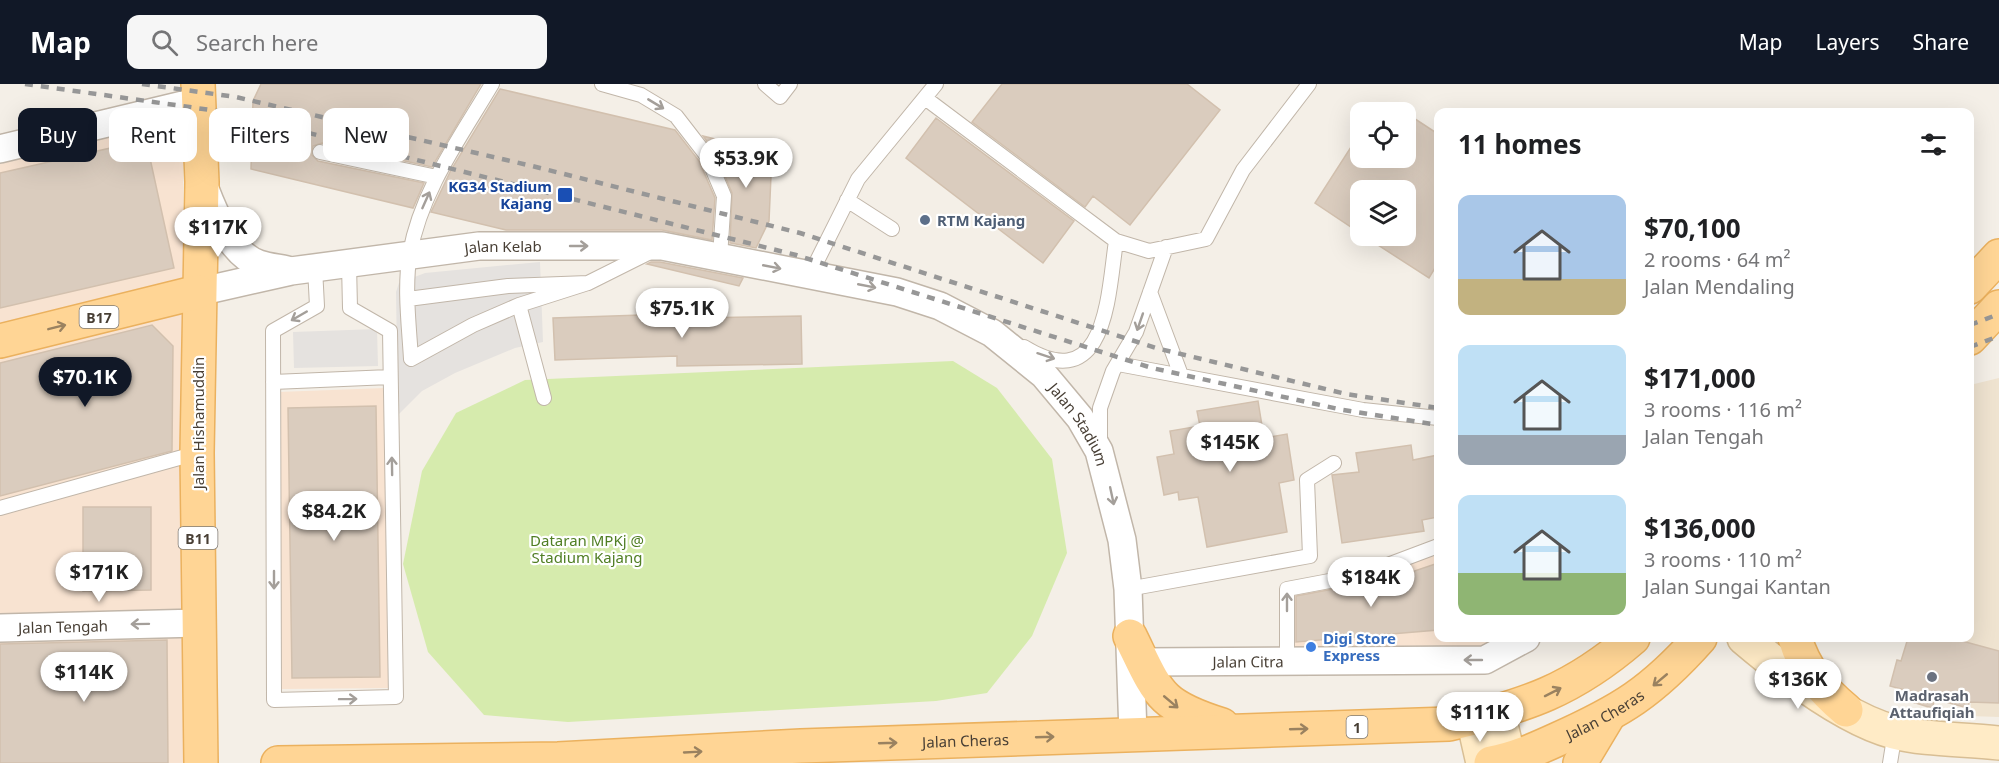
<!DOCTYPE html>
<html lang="en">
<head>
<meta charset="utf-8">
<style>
	:root { --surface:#fff; --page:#f6f6f6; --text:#202124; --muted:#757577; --accent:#111827 }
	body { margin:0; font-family:"Noto Sans",sans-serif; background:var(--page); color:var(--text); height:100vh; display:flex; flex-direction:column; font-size:22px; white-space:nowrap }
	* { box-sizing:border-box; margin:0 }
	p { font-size:20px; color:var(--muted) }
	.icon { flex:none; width:33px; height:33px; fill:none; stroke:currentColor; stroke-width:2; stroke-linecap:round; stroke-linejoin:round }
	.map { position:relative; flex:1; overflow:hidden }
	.side { position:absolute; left:1434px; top:24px; width:540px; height:534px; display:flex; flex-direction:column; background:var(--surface); border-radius:12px; box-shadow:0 6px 24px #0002 }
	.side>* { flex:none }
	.guide { position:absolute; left:18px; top:24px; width:570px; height:54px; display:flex; gap:12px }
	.tools { position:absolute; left:1350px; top:18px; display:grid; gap:12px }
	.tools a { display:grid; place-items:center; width:66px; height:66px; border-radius:12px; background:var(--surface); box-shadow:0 6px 24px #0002; font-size:30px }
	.price { position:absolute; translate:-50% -51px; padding:0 14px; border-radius:21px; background:#fff; color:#222; font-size:20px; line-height:39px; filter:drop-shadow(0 2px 3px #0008) }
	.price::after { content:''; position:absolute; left:50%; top:36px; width:18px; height:14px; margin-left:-9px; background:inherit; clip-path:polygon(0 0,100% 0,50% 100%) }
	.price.selected { background:var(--accent); color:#fff }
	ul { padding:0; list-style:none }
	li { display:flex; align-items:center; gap:18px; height:150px; padding:0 24px }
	li span { display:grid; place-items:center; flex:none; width:168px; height:120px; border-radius:12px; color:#555 }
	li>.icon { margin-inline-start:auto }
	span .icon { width:72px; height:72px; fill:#fffc; stroke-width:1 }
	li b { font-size:26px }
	h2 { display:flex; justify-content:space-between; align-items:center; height:72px; padding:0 24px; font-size:26px }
	.tag { padding:0 21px; border-radius:12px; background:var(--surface); box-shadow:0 6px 24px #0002; font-size:21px; line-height:54px }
	.tag.selected { background:var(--accent); color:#fff }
	header { display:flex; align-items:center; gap:36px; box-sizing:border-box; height:84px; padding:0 30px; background:var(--accent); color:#fff }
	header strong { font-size:28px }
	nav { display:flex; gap:33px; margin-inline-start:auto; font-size:21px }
	.search { width:420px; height:54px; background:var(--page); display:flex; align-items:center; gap:15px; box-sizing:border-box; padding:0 21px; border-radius:12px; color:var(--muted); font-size:22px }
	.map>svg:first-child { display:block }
</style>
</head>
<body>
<header>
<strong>Map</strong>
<div class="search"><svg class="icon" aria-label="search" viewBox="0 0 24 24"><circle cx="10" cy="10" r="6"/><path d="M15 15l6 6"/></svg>Search here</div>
<nav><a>Map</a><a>Layers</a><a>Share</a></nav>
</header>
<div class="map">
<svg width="1999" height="679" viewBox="0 0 1999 679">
	<rect width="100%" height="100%" fill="#f4efe7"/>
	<!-- commercial -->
	<path fill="#f8e3d1" d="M 183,10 L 183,679 L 0,679 L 0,50 Z
		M 385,304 L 389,604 L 282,605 L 278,308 Z
		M 1438,470 L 1438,554 L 1505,554 L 1482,566 L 1292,567 L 1292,510 L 1361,495 Z"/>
	<!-- education -->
	<path fill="#efe3d0" d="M 1999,294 L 1999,633 L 1970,632 L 1974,578 L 1972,560 L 1951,554 L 1970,554 L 1970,301 Z"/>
	<!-- green -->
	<path fill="#d6ebad" d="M 953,277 L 997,304 L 1052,375 L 1067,469 L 1032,552 L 987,609 L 936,617 L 568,638 L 484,631 L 428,568 L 403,480 L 422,387 L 456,329 L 525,296 Z"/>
	<!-- parking -->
	<path fill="#e5e2df" d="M 540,178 L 543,258 L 515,264 L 455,289 L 422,307 L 398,331 L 396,208 L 399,199 L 425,189 Z
		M 377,245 L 378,282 L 294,284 L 293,248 Z"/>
	<!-- building -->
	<path fill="#daccbe" stroke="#d2c0ae" stroke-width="1.5" d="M 261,0 L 481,0 L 432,83 L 322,59 L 313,62 L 312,71 L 318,77 L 424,99 L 413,124 L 251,85 L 253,17 Z
		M 1002,0 L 1187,0 L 1220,26 L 1130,141 L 1093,112 L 1085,123 L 972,38 Z
		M 500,5 L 675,46 L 699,77 L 715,114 L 712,156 L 662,146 L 506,146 L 431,128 L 451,86 Z
		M 1406,29 L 1438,50 L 1438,179 L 1429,194 L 1364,152 L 1406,152 L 1406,106 L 1360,106 L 1360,149 L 1315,119 L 1360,49 L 1360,74 L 1406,74 Z
		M 936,34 L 1074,137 L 1043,179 L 906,74 Z
		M 703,52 L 772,69 L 769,137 L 756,164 L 730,159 L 732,109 L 715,68 Z
		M 146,56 L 174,184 L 0,224 L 0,89 Z
		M 651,178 L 660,178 L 743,194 L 739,202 L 647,180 Z
		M 641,231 L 641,235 L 801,232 L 802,280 L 677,282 L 677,272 L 555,276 L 553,234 Z
		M 152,241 L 173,262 L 172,367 L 0,412 L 0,279 Z
		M 1258,317 L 1264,354 L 1287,350 L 1294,396 L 1279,399 L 1287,448 L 1207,463 L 1198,413 L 1179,416 L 1178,408 L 1164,411 L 1157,373 L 1174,370 L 1170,347 L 1200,342 L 1197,327 Z
		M 376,322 L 380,593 L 292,594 L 288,324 Z
		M 1411,361 L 1413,376 L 1438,371 L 1438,433 L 1422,436 L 1424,447 L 1342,459 L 1332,391 L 1359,388 L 1356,369 Z
		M 83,423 L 151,423 L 151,506 L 83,507 Z
		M 1438,479 L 1438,546 L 1296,558 L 1296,512 L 1397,493 Z
		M 1908,554 L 1951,554 L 1999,567 L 1999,619 L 1969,618 L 1968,624 L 1935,615 L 1932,624 L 1909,617 L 1912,608 L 1890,602 L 1897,576 L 1901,577 Z
		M 167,556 L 168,679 L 0,679 L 0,560 Z"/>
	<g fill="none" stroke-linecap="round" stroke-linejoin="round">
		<!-- lane casing -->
		<g stroke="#c1b6a9" stroke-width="16">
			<path id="lane" d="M 602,0 L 641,11 L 676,32 L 707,72 L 724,112 L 720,173
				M 765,0 L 780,13 L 790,0
				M 925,14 L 1116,157 L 1149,167 L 1206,155 L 1243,86 L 1309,0
				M 320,68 L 437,93
				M 847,116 L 892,145
				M 315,184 L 317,222 L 273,247 L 274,616 L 396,613 L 390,247 L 350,224 L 349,180
				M 810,191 L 858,95 L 936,0
				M 588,199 L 650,168
				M 1150,208 L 1181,291
				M 408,215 L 508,202 L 588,199 L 519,221 L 473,241 L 411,275 C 409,241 404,203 410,169 C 421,107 460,54 492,0
				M 519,221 L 544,314
				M 1024,263 C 1107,314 1108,210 1116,157
				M 1118,280 L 1363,326 L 1438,334
				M 273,298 L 390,293
				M 1100,360 L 1100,324 L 1113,287 L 1136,248 L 1166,163
				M 0,424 L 197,369
				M 1128,505 L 1310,472 L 1307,396 L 1334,379
				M 1287,577 L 1287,505 L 1361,491 L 1438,462
				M 1890,679 L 1895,648"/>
		</g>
		<!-- street casing -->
		<g stroke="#c1b6a9" stroke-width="30">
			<g id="street">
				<path d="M 0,65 L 199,17"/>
				<path d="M 205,105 C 214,129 232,171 259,180 C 268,183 278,184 287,186"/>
				<path id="s1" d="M 198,208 L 291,187 L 479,162 L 662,162 L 897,208 L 940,222 L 992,249 L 1044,291 L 1080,334 L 1099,367 L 1122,456 L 1128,505 L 1133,650"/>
				<path id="s2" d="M 0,544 L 199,539"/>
				<path id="s3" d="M 1143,578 L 1485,576 L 1526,554"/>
			</g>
		</g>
		<!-- secondary casing -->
		<g stroke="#d8be94" stroke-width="36">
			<path id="secondary" d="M 1744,554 C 1783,587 1844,635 1894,648 C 1925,656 1966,655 1999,659
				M 1498,628 L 1510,679
				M 1473,635 L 1483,679"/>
		</g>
		<!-- primary casing -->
		<g stroke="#ebb15e" stroke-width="36">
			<g id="primary">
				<path d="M 198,0 L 202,98 L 197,369 L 201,679"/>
				<path d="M 1970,203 L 1999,172"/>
				<path d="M 1970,254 L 1999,223"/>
				<path d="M 0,257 L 198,208"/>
				<path d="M 1130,552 C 1158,609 1158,621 1222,641"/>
				<path d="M 1795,554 C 1804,585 1822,606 1846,626"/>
				<path id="s4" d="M 278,679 L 558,675 L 801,662 L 1449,640 C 1526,622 1573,606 1633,554"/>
				<path id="s5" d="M 1491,679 C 1514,675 1534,666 1556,656 C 1621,627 1652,608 1700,554"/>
				<path d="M 1580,679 L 1607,634"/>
			</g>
		</g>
		<!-- lane -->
		<use href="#lane" stroke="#fff" stroke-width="14"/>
		<!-- street -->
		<use href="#street" stroke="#fff" stroke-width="27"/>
		<!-- secondary -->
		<use href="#secondary" stroke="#ffebc6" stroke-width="33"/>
		<!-- primary -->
		<use href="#primary" stroke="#ffd595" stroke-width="33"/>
		<!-- rail -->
		<path stroke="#979797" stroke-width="4.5" stroke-dasharray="8 8" stroke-linecap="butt" d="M 25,0 L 225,28 L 796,171 L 1152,284 L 1343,326 L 1438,341
			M 142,0 L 236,13 L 532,82 L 800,149 L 1156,264 L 1346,310 L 1438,324
			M 1970,241 L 1999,230
			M 1970,263 L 1999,252"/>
	</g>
	<!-- one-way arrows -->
	<defs><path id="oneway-shaft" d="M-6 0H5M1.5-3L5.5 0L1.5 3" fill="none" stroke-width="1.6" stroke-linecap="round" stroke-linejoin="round" transform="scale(1.5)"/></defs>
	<g stroke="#a49f9a">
		<use href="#oneway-shaft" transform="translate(656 20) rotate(31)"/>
		<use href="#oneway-shaft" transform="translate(426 116) rotate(-66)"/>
		<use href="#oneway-shaft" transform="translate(579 162)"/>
		<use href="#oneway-shaft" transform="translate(772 183) rotate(11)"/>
		<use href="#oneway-shaft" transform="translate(867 202) rotate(11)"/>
		<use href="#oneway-shaft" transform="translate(299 232) rotate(150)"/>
		<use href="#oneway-shaft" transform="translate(1140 238) rotate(109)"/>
		<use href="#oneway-shaft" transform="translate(1046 272) rotate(18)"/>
		<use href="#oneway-shaft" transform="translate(392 382) rotate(-91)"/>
		<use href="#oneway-shaft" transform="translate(1112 412) rotate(78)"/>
		<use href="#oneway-shaft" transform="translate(274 496) rotate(90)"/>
		<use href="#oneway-shaft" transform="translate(1287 518) rotate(-90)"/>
		<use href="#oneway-shaft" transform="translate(140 540) rotate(179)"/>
		<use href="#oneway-shaft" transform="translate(1473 576) rotate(180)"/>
		<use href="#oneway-shaft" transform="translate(348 615) rotate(-1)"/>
	</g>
	<g stroke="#9a8260">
		<use href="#oneway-shaft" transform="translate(57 243) rotate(-14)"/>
		<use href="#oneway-shaft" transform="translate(1660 596) rotate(140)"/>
		<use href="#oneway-shaft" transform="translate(1553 608) rotate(-27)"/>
		<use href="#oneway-shaft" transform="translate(1171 618) rotate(40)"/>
		<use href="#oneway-shaft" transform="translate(1299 645) rotate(-2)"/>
		<use href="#oneway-shaft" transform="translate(1045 653) rotate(-2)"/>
		<use href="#oneway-shaft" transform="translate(888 659) rotate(-2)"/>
		<use href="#oneway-shaft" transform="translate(693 668) rotate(-3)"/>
	</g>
	<!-- markers -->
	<rect fill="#1a4fb4" stroke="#fff" stroke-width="2" x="557" y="103" width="16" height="16" rx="3"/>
	<circle fill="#5c6f8a" stroke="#fff" stroke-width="2" cx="925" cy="136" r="6"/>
	<circle fill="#3f7fe0" stroke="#fff" stroke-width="2" cx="1311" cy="563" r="6"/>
	<circle fill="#6b7280" stroke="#fff" stroke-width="2" cx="1932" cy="593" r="6"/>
	<g text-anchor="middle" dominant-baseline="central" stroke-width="4.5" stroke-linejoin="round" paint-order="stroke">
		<!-- shield labels -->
		<g fill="#fff" stroke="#7f7972" stroke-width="1.5">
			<rect x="79.5" y="222" width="39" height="22" rx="4.5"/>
			<rect x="178.5" y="443" width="39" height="22" rx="4.5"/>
			<rect x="1346.5" y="632" width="21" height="22" rx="4.5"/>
		</g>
		<g font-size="14" font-weight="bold" fill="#483f35">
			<text x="99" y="233">B17</text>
			<text x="198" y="454">B11</text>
			<text x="1357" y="643">1</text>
		</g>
		<!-- transit labels -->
		<g font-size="15" font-weight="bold" fill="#164399" stroke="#fff" text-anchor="end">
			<text x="552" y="102">KG34 Stadium<tspan x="552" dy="17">Kajang</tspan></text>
		</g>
		<!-- service labels -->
		<g font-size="15" font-weight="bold" fill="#4e5e75" stroke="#fff" text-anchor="start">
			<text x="937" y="136">RTM Kajang</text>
		</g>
		<!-- street labels -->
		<g font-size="15" fill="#483f35" stroke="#fff">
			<text stroke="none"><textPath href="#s1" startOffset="309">Jalan Kelab</textPath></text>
			<text transform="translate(198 339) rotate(-90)">Jalan Hishamuddin</text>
			<text stroke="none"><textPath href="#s1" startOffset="939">Jalan Stadium</textPath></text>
			<text stroke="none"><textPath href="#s2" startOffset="63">Jalan Tengah</textPath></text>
			<text stroke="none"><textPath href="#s3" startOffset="105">Jalan Citra</textPath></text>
			<text stroke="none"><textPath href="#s5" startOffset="124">Jalan Cheras</textPath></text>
			<text stroke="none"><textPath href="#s4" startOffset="688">Jalan Cheras</textPath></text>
		</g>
		<!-- park labels -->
		<g font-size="15" fill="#507e24" stroke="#fff">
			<text x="587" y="456">Dataran MPKj @<tspan x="587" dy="17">Stadium Kajang</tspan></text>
		</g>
		<!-- shop labels -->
		<g font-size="15" font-weight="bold" fill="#366cbe" stroke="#fff" text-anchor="start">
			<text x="1323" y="554">Digi Store<tspan x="1323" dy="17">Express</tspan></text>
		</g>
		<!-- worship labels -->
		<g font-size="15" font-weight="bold" fill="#5b616d" stroke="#fff">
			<text x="1932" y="611">Madrasah<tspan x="1932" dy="17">Attaufiqiah</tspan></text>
		</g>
	</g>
</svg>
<div class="tools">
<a><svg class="icon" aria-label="locate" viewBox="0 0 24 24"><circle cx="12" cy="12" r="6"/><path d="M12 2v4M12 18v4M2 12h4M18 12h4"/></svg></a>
<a><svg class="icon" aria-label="layers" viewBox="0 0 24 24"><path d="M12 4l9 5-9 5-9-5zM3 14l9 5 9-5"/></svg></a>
</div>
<b class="price" style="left:746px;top:105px">$53.9K</b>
<b class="price" style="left:218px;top:174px">$117K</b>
<b class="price" style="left:682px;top:255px">$75.1K</b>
<b class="price selected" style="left:85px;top:324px">$70.1K</b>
<b class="price" style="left:1230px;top:389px">$145K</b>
<b class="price" style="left:334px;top:458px">$84.2K</b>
<b class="price" style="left:99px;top:519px">$171K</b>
<b class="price" style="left:1371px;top:524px">$184K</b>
<b class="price" style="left:84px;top:619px">$114K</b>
<b class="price" style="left:1798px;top:626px">$136K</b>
<b class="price" style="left:1480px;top:659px">$111K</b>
<div class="guide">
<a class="tag selected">Buy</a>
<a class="tag">Rent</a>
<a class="tag">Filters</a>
<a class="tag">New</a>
</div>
<section class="side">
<h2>11 homes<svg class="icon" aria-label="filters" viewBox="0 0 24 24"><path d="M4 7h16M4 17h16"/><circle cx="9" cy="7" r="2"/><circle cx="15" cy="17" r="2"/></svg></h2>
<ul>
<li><span style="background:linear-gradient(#a9c7e8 70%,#c2b280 0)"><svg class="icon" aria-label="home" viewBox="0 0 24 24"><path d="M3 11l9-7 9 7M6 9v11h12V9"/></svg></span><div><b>$70,100</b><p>2 rooms · 64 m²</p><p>Jalan Mendaling</p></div></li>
<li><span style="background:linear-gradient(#bfe0f5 75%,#9aa5b1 0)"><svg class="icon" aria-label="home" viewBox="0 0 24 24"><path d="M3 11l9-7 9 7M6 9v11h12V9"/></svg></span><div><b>$171,000</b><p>3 rooms · 116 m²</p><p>Jalan Tengah</p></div></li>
<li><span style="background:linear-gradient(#bfe0f5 65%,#8fb573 0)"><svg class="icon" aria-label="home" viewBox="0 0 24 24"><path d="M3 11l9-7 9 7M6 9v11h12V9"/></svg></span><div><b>$136,000</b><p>3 rooms · 110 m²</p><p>Jalan Sungai Kantan</p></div></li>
</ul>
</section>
</div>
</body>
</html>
